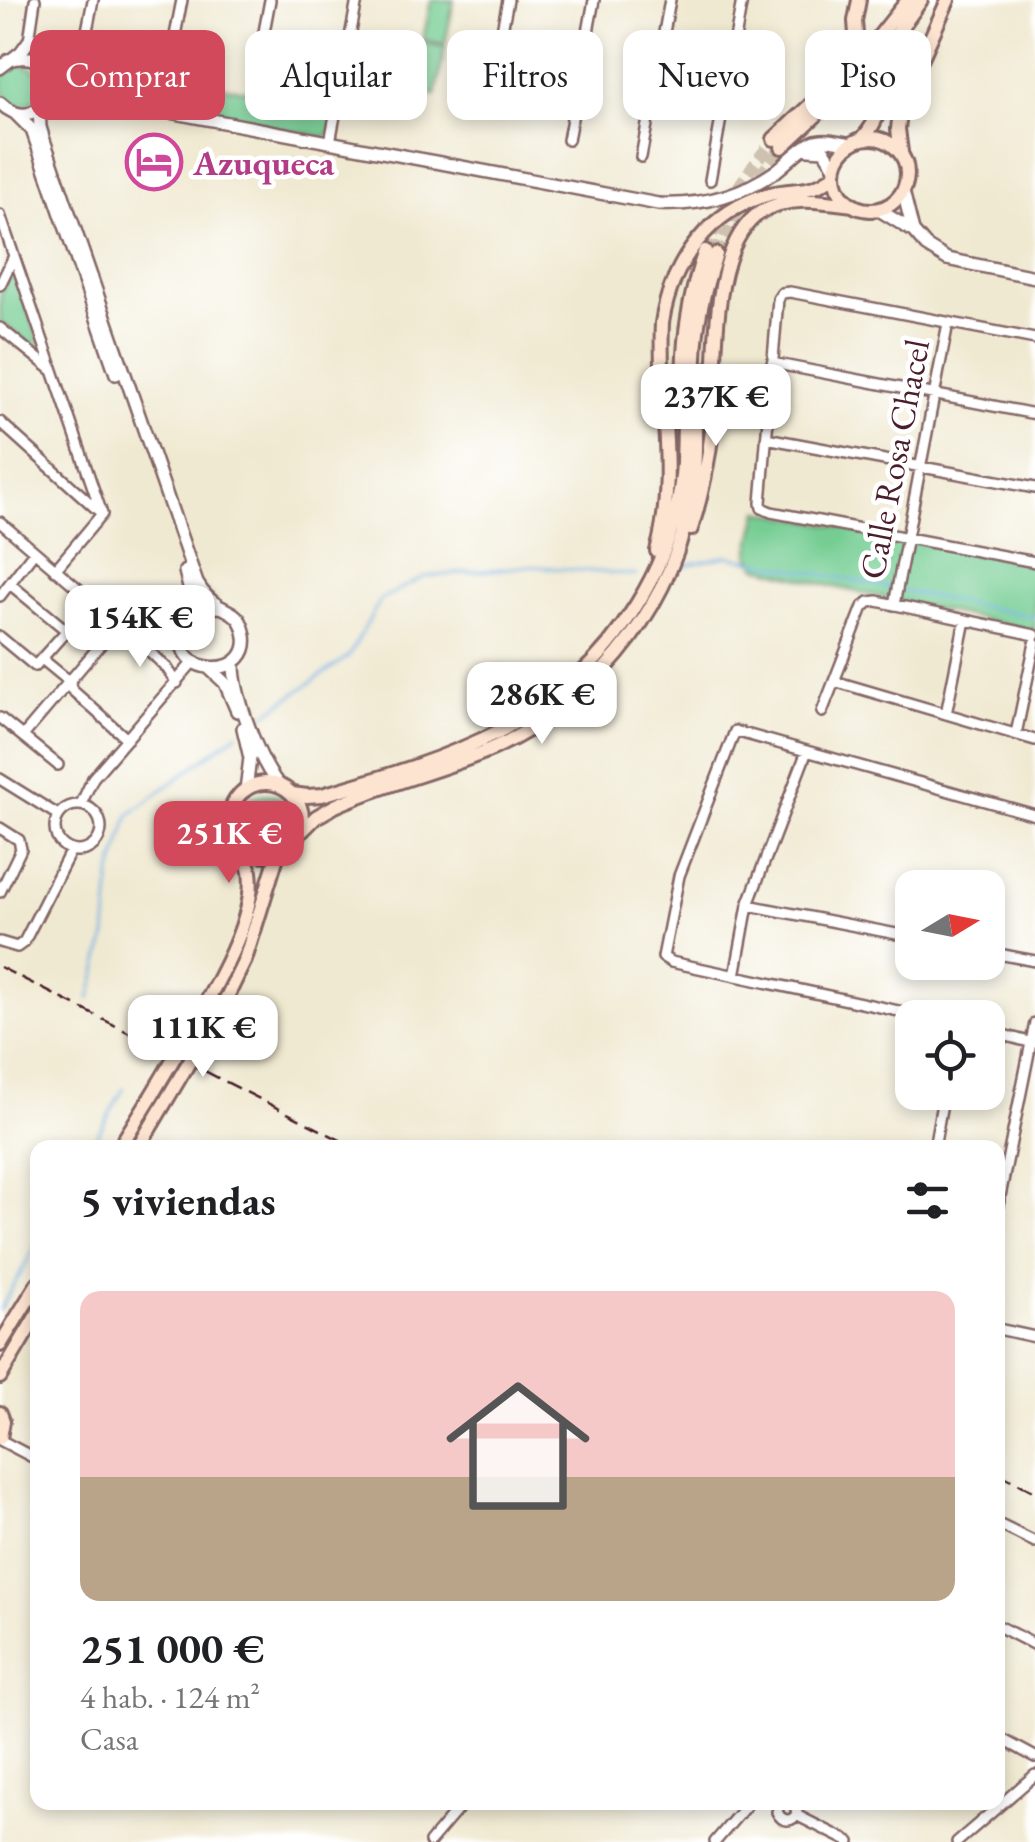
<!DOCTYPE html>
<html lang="es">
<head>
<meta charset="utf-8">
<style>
	:root { --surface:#fff; --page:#f2f2f2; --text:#202124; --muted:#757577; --line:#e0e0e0; --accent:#d1495b }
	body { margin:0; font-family:"EB Garamond",serif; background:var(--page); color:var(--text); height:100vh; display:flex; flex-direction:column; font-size:38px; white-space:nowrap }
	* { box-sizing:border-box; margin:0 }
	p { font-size:32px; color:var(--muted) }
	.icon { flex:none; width:55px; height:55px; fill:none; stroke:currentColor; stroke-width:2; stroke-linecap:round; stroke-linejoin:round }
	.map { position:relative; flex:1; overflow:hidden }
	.panel { position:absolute; left:30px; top:1140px; width:975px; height:670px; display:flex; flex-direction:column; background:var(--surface); border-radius:20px; box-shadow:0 5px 15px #0003 }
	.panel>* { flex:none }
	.top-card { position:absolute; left:30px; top:30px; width:975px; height:90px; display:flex; gap:20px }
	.needle { width:65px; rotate:80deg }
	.tools { position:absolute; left:895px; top:870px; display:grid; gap:20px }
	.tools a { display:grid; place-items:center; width:110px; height:110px; border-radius:20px; background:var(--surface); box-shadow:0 5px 15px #0003; font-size:50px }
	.price { position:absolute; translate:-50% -85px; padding:0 22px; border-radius:20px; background:#fff; color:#222; font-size:32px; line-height:65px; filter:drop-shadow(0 2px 5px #0008) }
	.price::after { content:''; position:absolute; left:50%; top:60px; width:30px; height:22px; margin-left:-15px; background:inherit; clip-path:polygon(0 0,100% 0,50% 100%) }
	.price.selected { background:var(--accent); color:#fff }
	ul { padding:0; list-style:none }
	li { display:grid; align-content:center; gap:20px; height:530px; padding:0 50px }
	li+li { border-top:2px solid var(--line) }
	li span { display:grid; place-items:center; height:310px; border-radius:20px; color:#555 }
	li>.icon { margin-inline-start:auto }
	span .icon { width:180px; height:180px; fill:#fffc; stroke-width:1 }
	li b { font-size:42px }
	h2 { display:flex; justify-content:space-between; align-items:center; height:120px; padding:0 50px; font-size:42px }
	.chip { padding:0 35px; border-radius:20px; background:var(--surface); box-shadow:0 5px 15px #0003; font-size:35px; line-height:90px }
	.chip.selected { background:var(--accent); color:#fff }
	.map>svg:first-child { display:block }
</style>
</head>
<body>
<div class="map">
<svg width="1035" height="1842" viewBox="0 0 1035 1842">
	<rect width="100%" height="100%" fill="#fff"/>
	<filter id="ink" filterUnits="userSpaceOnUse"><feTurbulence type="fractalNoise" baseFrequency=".01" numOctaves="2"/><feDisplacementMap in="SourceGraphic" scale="20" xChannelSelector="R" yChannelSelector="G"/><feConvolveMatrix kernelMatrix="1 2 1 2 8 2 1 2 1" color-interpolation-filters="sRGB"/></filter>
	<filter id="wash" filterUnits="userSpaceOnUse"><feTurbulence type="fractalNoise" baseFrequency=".0048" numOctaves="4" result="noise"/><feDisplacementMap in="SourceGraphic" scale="40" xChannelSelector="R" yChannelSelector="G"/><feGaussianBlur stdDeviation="2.25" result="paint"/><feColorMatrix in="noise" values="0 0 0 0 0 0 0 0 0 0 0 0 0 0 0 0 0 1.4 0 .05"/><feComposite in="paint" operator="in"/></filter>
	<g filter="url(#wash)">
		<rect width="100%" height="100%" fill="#f0e9d1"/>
		<!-- green -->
		<path fill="#75cd93" stroke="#60765f" stroke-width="2.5" d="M 431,0 L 454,0 L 445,44 L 423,40 Z
			M 422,43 L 445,47 L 436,95 L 413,91 Z
			M 58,53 L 91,62 L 281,97 L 341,112 L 339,124 L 325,137 L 113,95 L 72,85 L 54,64 Z
			M2 85a20 20 0 1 1 40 0a20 20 0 1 1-40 0Z
			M 13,266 L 43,354 L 0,321 L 0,295 Z
			M 759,511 L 1035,564 L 1035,631 L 835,587 L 757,567 L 749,554 Z
			M240 820a26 26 0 1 1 52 0a26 26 0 1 1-52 0Z"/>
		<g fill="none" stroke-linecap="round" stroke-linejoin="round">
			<!-- stream -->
			<path stroke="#6eafe2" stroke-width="2.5" d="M 686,565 L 727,556 L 892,588
				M 903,591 L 1035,617
				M 253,723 L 349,656 L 381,599 L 424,577 L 529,566 L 636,575
				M 90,999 L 106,936 L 111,876 L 129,815 L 238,733
				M 90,1148 L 124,1088
				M 0,1310 L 38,1242"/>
		</g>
	</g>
	<g filter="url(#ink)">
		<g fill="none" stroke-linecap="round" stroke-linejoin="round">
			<!-- secondary-tunnel -->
			<path stroke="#cfc1b0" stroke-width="12" stroke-dasharray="12 6" stroke-linecap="butt" d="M 705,251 C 722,208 745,175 774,139
				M 716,254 C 732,214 755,181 782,147"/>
			<!-- minor casing -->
			<g stroke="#846665" stroke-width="14">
				<path id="minor" d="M 29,41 L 35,0
					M 83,51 L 93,0
					M 496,60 L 508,0
					M 169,66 L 182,0
					M 254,85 L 270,0
					M 568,140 L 594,0
					M 330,142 L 357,0
					M 641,157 L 670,0
					M 710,180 L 742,0
					M 0,215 L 102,514 L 55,570
					M 0,285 L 14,256
					M 0,328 L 52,370
					M 1035,339 L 790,292 L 782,293 L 778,299 L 761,503 L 762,508 L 771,512 L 1035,562
					M 772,363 L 1035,414
					M 0,422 L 100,512
					M 766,438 L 1035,488
					M 0,522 L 134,636 L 153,642 L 182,638
					M 10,584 L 66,630
					M 0,596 L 34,552
					M 894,605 L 948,323
					M 0,637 L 35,666 L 93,601
					M 136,638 L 167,668 L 177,683
					M 42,659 L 70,682 L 71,689 L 127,739
					M 834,681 L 1035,740
					M 822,712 L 863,607 L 869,602 L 877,601 L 1035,635
					M 946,714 L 965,620
					M 0,718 L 58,765
					M 1016,734 L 1035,643
					M 23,736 L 118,624
					M 0,779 L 58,815
					M 81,804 L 93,778 L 193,662
					M55 828a23 23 0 1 1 46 0a23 23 0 1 1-46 0Z
					M 0,828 L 19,840 L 21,849 L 0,892
					M 748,905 L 912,937
					M 0,942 L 17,947 L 24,942 L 71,850
					M 988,952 L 1035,961
					M 735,976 L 748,905 L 807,751
					M 931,1018 L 671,962 L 663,957 L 679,876 L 735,731 L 1035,815
					M 988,1031 L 1033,1043
					M 934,1148 L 944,1092
					M 998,1206 L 1035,1023
					M 998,1329 L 1035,1337
					M 0,1440 L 38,1460
					M 998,1524 L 1035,1542
					M 998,1626 L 1035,1645
					M 998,1737 L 1035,1757
					M 780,1802 L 777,1812 C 782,1822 792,1823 797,1813 L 794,1802
					M 796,1815 L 850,1842
					M 430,1842 L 464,1802
					M 715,1842 L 749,1802
					M 957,1842 L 1035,1775"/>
			</g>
			<!-- tertiary casing -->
			<g stroke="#846665" stroke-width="16">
				<path id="tertiary" d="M 0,68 L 21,52 L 29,41
					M 49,77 L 58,86 L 74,94 L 658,204 C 700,206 740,196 776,171 C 788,162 800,148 813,142 C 824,137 840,142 852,144
					M 0,103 C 49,148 74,41 9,60
					M 39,108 L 40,127 L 44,140 L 197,583 C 202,592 209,600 219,606 C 228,611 238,614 242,625 C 265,685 158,679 187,623 C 193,610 206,607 220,607
					M 15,113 L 32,130 L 116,374
					M 808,149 L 824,150 L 836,169
					M 903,191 L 913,231
					M 879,210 L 913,231 L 926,246 L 947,259 L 1035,277
					M 185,571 L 191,596 L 191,616
					M 234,662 C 233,693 259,762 279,785
					M 210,669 L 225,683 L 237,711
					M 243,728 L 250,758 L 246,790"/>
			</g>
			<!-- secondary casing -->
			<g stroke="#846665" stroke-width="18">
				<path id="secondary" d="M 857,48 L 855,21 L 859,0
					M835 174a36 36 0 1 1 72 0a36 36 0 1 1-72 0Z
					M 774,139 L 866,53 L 908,0
					M 862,139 C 882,117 881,106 869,79
					M 782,147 L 884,52 L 921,0
					M 901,152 L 898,129 L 901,104 L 948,0
					M 691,529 C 701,498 708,464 712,431 C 718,373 706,247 761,212 C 788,195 823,201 852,205
					M 657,551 C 678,476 658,399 662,323 C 671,263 709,210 770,194 C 798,187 810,195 835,175
					M230 819a36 36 0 1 1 72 0a36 36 0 1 1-72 0Z
					M 292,794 L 307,796 L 322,795 C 449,758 565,724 637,604 C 662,564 677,523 682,476 C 686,436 682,395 684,355 C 686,318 693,285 705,251
					M 298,835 L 316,817 L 335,806 C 386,783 441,771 492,749 C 603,699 683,595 694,472 C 697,434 693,396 695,358 C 696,322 704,288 716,254
					M 193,1026 C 214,988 257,917 250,872 C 248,862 243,853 238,843
					M 207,1032 L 227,997 L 245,960 L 278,853
					M 119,1148 L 150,1098
					M 138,1148 L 163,1106
					M 0,1345 L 38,1283
					M 0,1377 L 38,1313
					M 0,1413 L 3,1421 L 0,1438"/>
			</g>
			<!-- minor -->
			<use href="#minor" stroke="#fff" stroke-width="9"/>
			<!-- tertiary -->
			<use href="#tertiary" stroke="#fff" stroke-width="11"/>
			<!-- secondary -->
			<use href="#secondary" stroke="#fde4d1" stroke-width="12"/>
			<!-- rail -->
			<path stroke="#4a1f2b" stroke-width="2.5" stroke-dasharray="15 8" stroke-linecap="butt" d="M 0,967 L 356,1148
				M 998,1473 L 1035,1492"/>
			<!-- secondary-bridge casing -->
			<g stroke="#846665" stroke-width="18" stroke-linecap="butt">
				<path id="secondary-bridge" d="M 857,48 L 869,79
					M 150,1098 L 193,1026
					M 163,1106 L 207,1032"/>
			</g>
			<!-- secondary-bridge -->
			<use href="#secondary-bridge" stroke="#fde4d1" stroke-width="12"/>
		</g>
	</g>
	<!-- icons -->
	<defs>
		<g id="hotel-ring" transform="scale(2.875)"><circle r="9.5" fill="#fff" stroke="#d1479c" stroke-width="1.5"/><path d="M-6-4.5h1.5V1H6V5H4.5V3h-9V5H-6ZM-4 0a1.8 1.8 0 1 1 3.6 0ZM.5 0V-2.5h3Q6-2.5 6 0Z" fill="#d1479c"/></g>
	</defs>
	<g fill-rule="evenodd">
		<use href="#hotel-ring" x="154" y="162"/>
	</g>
	<g text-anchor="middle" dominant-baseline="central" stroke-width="9" stroke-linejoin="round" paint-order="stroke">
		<!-- hotel labels -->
		<g font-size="35" font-weight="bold" fill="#b23c85" stroke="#fff" text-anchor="start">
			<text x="193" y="162">Azuqueca</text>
		</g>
		<!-- street labels -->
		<g font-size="35" fill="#4a1f2b" stroke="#fff">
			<text transform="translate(894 459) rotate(-79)">Calle Rosa Chacel</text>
		</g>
	</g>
</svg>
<div class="tools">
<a><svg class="needle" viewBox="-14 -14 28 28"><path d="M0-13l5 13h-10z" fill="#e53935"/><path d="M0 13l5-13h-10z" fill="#757577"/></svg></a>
<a><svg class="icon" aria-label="locate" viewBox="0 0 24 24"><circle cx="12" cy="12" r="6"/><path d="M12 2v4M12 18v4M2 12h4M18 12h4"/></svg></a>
</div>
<b class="price" style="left:716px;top:449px">237K €</b>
<b class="price" style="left:140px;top:670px">154K €</b>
<b class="price" style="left:542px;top:747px">286K €</b>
<b class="price selected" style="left:229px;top:886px">251K €</b>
<b class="price" style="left:203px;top:1080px">111K €</b>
<div class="top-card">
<a class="chip selected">Comprar</a>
<a class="chip">Alquilar</a>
<a class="chip">Filtros</a>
<a class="chip">Nuevo</a>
<a class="chip">Piso</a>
</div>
<section class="panel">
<h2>5 viviendas<svg class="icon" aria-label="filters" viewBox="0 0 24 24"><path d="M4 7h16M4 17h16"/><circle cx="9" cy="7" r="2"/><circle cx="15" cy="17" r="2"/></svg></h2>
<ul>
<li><span style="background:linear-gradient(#f6c9c9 60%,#b9a48a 0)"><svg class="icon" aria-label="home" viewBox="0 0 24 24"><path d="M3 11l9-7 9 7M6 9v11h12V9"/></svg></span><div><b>251 000 €</b><p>4 hab. · 124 m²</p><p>Casa</p></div></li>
</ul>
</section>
</div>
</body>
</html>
